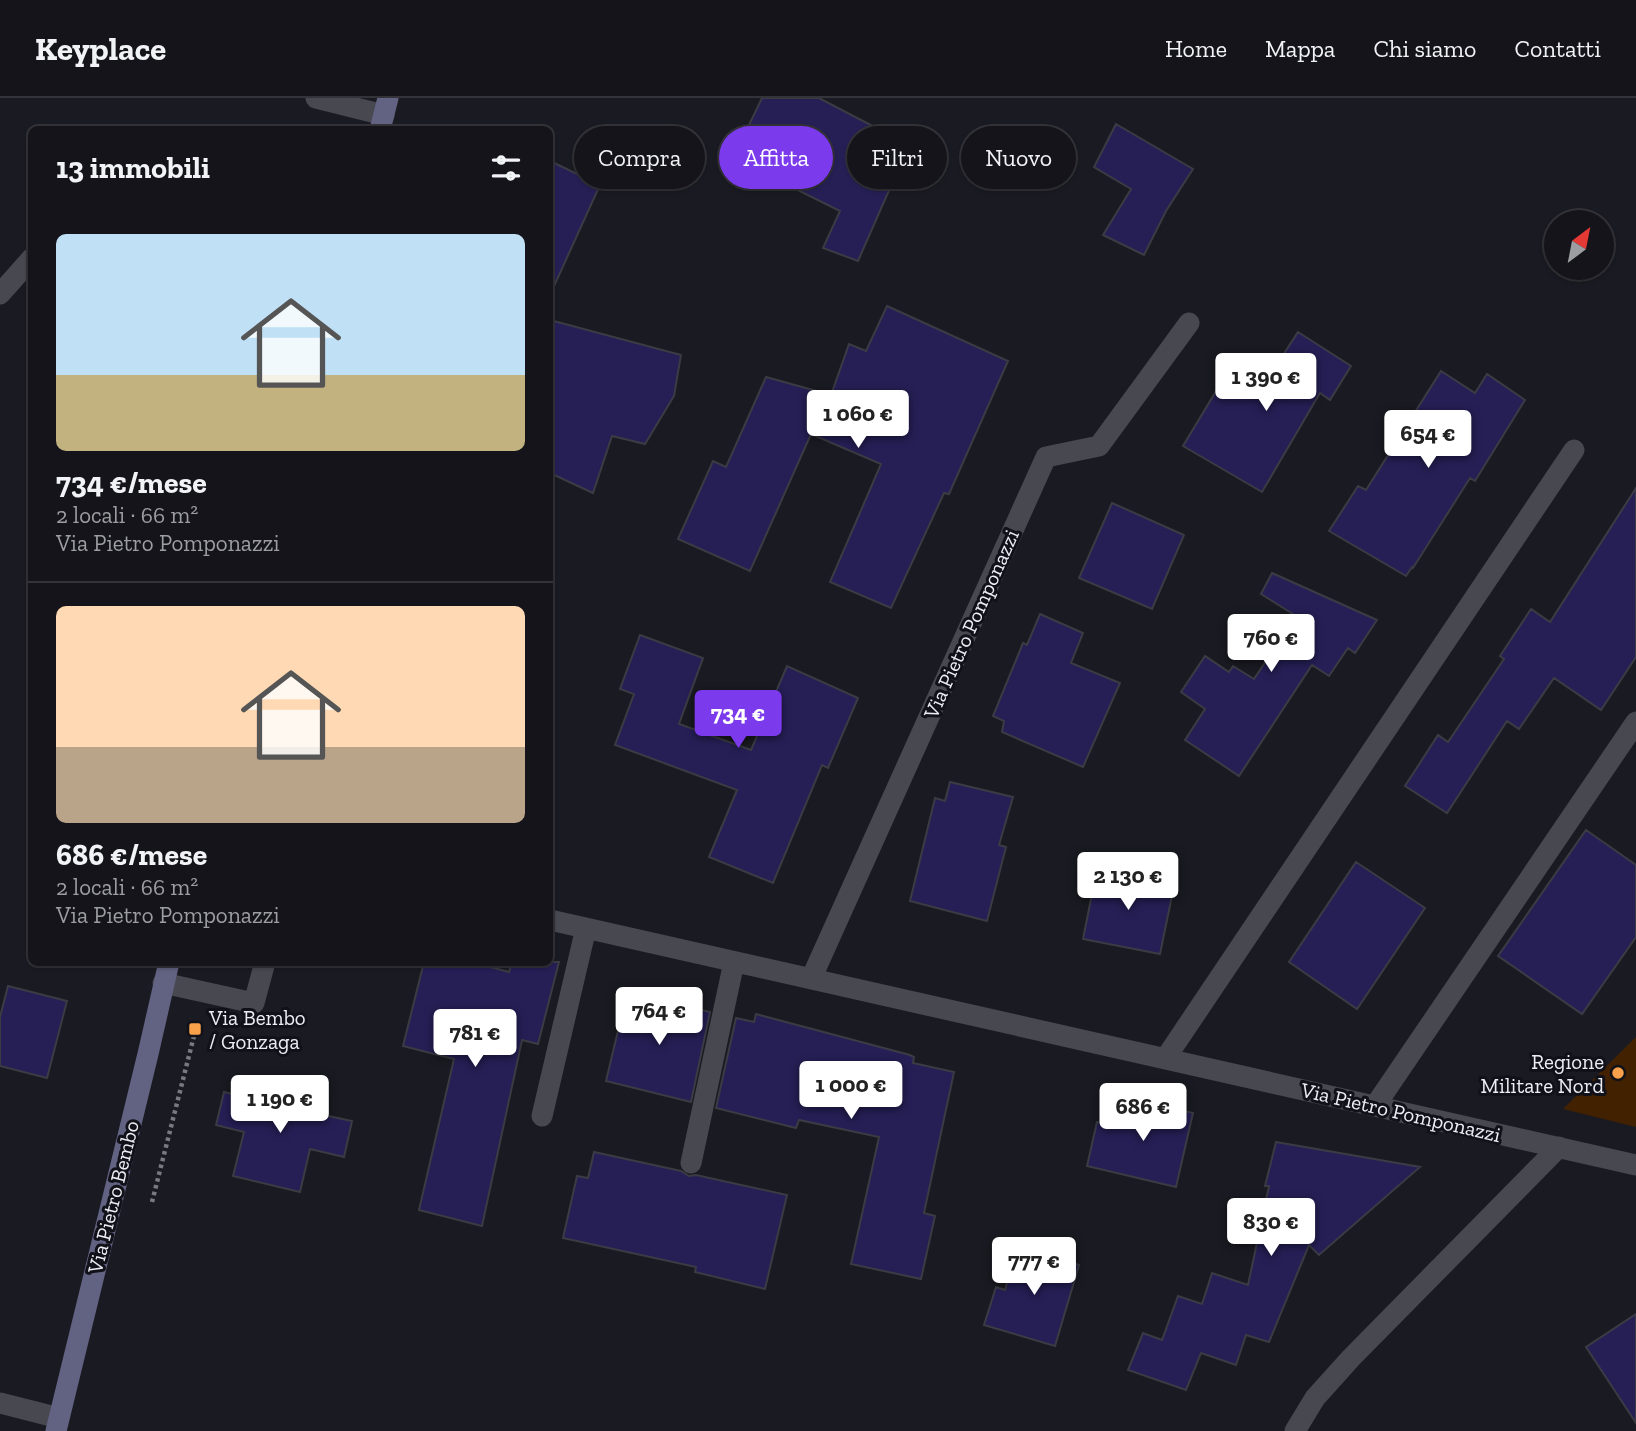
<!DOCTYPE html>
<html lang="it">
<head>
<meta charset="utf-8">
<style>
	:root { --surface:#14141a; --page:#212127; --text:#f1f3f6; --muted:#9d9ea2; --line:#333339; --accent:#7c3aed }
	body { margin:0; font-family:"Zilla Slab",serif; background:var(--page); color:var(--text); height:100vh; display:flex; flex-direction:column; font-size:26px; white-space:nowrap }
	* { box-sizing:border-box; margin:0 }
	p { font-size:23px; color:var(--muted) }
	.icon { flex:none; width:38px; height:38px; fill:none; stroke:currentColor; stroke-width:2; stroke-linecap:round; stroke-linejoin:round }
	.map { position:relative; flex:1; overflow:hidden }
	.sheet { position:absolute; left:28px; top:28px; width:525px; height:840px; display:flex; flex-direction:column; background:var(--surface); border-radius:10px; box-shadow:0 2px 5px #0004,0 0 0 2px var(--line) }
	.sheet>* { flex:none }
	.guide { position:absolute; left:574px; top:28px; width:665px; height:63px; display:flex; gap:14px }
	.needle { width:46px; rotate:32deg }
	.controls { position:absolute; left:1544px; top:112px; display:grid; gap:14px }
	.controls a { display:grid; place-items:center; width:70px; height:70px; border-radius:50%; background:var(--surface); box-shadow:0 2px 5px #0004,0 0 0 2px var(--line); font-size:35px }
	.price { position:absolute; translate:-50% -60px; padding:0 16px; border-radius:7px; background:#fff; color:#222; font-size:23px; line-height:46px; filter:drop-shadow(0 2px 4px #0008) }
	.price::after { content:''; position:absolute; left:50%; top:42px; width:21px; height:16px; margin-left:-10px; background:inherit; clip-path:polygon(0 0,100% 0,50% 100%) }
	.price.current { background:var(--accent); color:#fff }
	ul { padding:0; list-style:none }
	li { display:grid; align-content:center; gap:14px; height:371px; padding:0 28px }
	li+li { border-top:2px solid var(--line) }
	li span { display:grid; place-items:center; height:217px; border-radius:10px; color:#555 }
	li>.icon { margin-inline-start:auto }
	span .icon { width:126px; height:126px; fill:#fffc; stroke-width:1 }
	li b { font-size:30px }
	h2 { display:flex; justify-content:space-between; align-items:center; height:84px; padding:0 28px; font-size:30px }
	.pill { padding:0 24px; border-radius:32px; background:var(--surface); box-shadow:0 2px 5px #0004,0 0 0 2px var(--line); font-size:24px; line-height:63px }
	.pill.current { background:var(--accent); color:#fff }
	header { display:flex; align-items:center; gap:42px; box-sizing:border-box; height:98px; padding:0 35px; background:var(--surface); border-bottom:2px solid var(--line) }
	header strong { font-size:33px }
	nav { display:flex; gap:38px; margin-inline-start:auto; font-size:24px }
	.map>svg:first-child { display:block }
</style>
</head>
<body>
<header>
<strong>Keyplace</strong>
<nav><a>Home</a><a>Mappa</a><a>Chi siamo</a><a>Contatti</a></nav>
</header>
<div class="map">
<svg width="1636" height="1333" viewBox="0 0 1636 1333">
	<rect width="100%" height="100%" fill="#1a1a22"/>
	<!-- green -->
	<path fill="#422100" d="M 1636,939 L 1636,1029 L 1563,1011 Z"/>
	<!-- building -->
	<path fill="#261f56" stroke="#3b3b44" stroke-width="2" d="M 762,0 L 819,0 L 909,47 L 858,163 L 823,150 L 840,113 L 733,60 Z
		M 1116,26 L 1193,71 L 1166,113 L 1144,157 L 1103,137 L 1131,91 L 1094,69 Z
		M 550,63 L 600,87 L 550,197 Z
		M 887,208 L 1008,263 L 949,396 L 944,395 L 891,510 L 830,484 L 881,366 L 811,336 L 750,473 L 678,441 L 713,363 L 726,369 L 766,279 L 831,297 L 849,246 L 866,253 Z
		M 550,222 L 681,257 L 674,298 L 645,346 L 612,338 L 593,395 L 550,375 Z
		M 1298,234 L 1351,268 L 1330,302 L 1320,295 L 1262,394 L 1183,348 L 1224,280 L 1255,300 Z
		M 1441,273 L 1475,295 L 1487,276 L 1525,302 L 1475,383 L 1470,380 L 1413,470 L 1412,469 L 1406,478 L 1329,433 L 1358,388 L 1366,392 Z
		M 1636,390 L 1636,559 L 1601,612 L 1554,580 L 1519,631 L 1507,623 L 1447,715 L 1405,688 L 1438,637 L 1448,644 L 1504,561 L 1500,558 L 1531,511 L 1550,524 Z
		M 1112,405 L 1184,437 L 1152,511 L 1079,480 Z
		M 1272,475 L 1377,522 L 1355,555 L 1348,550 L 1329,578 L 1312,567 L 1239,678 L 1185,642 L 1205,611 L 1181,594 L 1205,558 L 1229,574 L 1233,568 L 1254,581 L 1296,518 L 1261,496 Z
		M 1040,516 L 1083,535 L 1071,565 L 1120,585 L 1083,669 L 1002,634 L 1004,623 L 993,618 L 1023,545 L 1027,547 Z
		M 640,537 L 703,560 L 679,626 L 751,652 L 787,568 L 858,600 L 828,670 L 822,667 L 773,785 L 709,759 L 737,692 L 615,647 L 634,596 L 620,591 Z
		M 950,684 L 1013,699 L 999,747 L 1006,749 L 987,823 L 910,803 L 935,700 L 945,703 Z
		M 1586,732 L 1636,767 L 1636,839 L 1582,916 L 1498,858 Z
		M 1356,764 L 1425,810 L 1357,911 L 1289,864 Z
		M 1097,771 L 1174,788 L 1160,856 L 1083,841 Z
		M 424,864 L 472,864 L 509,874 L 512,864 L 559,864 L 538,946 L 522,942 L 482,1128 L 419,1112 L 454,961 L 403,948 Z
		M 8,888 L 67,903 L 47,980 L 0,968 L 0,919 Z
		M 627,895 L 710,914 L 691,1004 L 606,983 Z
		M 756,916 L 910,957 L 914,959 L 913,965 L 954,974 L 924,1115 L 935,1118 L 921,1181 L 851,1166 L 879,1039 L 799,1022 L 796,1030 L 716,1010 L 736,920 L 754,924 Z
		M 256,986 L 323,1004 L 319,1016 L 352,1023 L 344,1059 L 310,1051 L 300,1094 L 233,1078 L 244,1034 L 216,1027 L 224,994 L 253,1001 Z
		M 1123,999 L 1193,1015 L 1176,1089 L 1087,1068 L 1097,1024 L 1116,1029 Z
		M 1276,1044 L 1420,1069 L 1319,1157 L 1309,1147 L 1269,1244 L 1246,1237 L 1236,1267 L 1201,1255 L 1186,1292 L 1128,1272 L 1143,1235 L 1162,1242 L 1178,1198 L 1202,1206 L 1212,1175 L 1248,1187 L 1269,1088 L 1265,1088 Z
		M 594,1054 L 681,1073 L 689,1078 L 696,1077 L 787,1097 L 765,1191 L 695,1174 L 696,1169 L 563,1140 L 577,1078 L 588,1080 Z
		M 1018,1148 L 1079,1167 L 1055,1248 L 984,1227 L 996,1189 L 1005,1192 Z
		M 1636,1216 L 1636,1325 L 1586,1249 Z"/>
	<g fill="none" stroke-linecap="round" stroke-linejoin="round">
		<!-- path -->
		<path stroke="#797980" stroke-width="4.5" stroke-dasharray="3.5 3.5" stroke-linecap="butt" d="M 152,1104 L 196,930"/>
		<!-- service -->
		<path stroke="#484851" stroke-width="21" d="M 316,0 L 384,17
			M 163,885 L 254,905 L 265,864
			M 1375,1008 L 1636,624
			M 1295,1333 L 1315,1300 L 1351,1260 L 1559,1049"/>
		<!-- minor -->
		<path stroke="#484851" stroke-width="21" d="M 0,196 L 32,160
			M 550,822 L 1636,1067
			M 811,881 L 1046,359 L 1099,348 L 1189,225
			M 1165,961 L 1574,352
			M 542,1018 L 586,830
			M 691,1065 L 734,864
			M 0,1305 L 59,1320"/>
		<!-- secondary -->
		<path stroke="#626282" stroke-width="21" d="M 380,32 L 388,0
			M 56,1333 L 148,956 L 169,864"/>
	</g>
	<!-- markers -->
	<g fill="#f8a14a" stroke="#111119" stroke-width="2.5">
		<rect x="188" y="924" width="14" height="14" rx="3.5"/>
		<circle cx="1618" cy="975" r="7"/>
	</g>
	<g text-anchor="middle" dominant-baseline="central" stroke-width="6" stroke-linejoin="round" paint-order="stroke">
		<!-- street labels -->
		<g font-size="21" fill="#ededf3" stroke="#111119">
			<text transform="translate(971 526) rotate(-66)">Via Pietro Pomponazzi</text>
			<text transform="translate(1401 1014) rotate(13)">Via Pietro Pomponazzi</text>
			<text transform="translate(113 1099) rotate(-76)">Via Pietro Bembo</text>
		</g>
		<!-- poi labels -->
		<g font-size="21" fill="#ededf3" stroke="#111119" text-anchor="start">
			<text x="209" y="919">Via Bembo<tspan x="209" dy="24">/ Gonzaga</tspan></text>
			<text x="1604" y="963" text-anchor="end">Regione<tspan x="1604" dy="24">Militare Nord</tspan></text>
		</g>
	</g>
</svg>
<div class="controls">
<a><svg class="needle" viewBox="-14 -14 28 28"><path d="M0-13l5 13h-10z" fill="#e53935"/><path d="M0 13l5-13h-10z" fill="#9d9ea2"/></svg></a>
</div>
<b class="price" style="left:1266px;top:315px">1 390 €</b>
<b class="price" style="left:858px;top:352px">1 060 €</b>
<b class="price" style="left:1428px;top:372px">654 €</b>
<b class="price" style="left:1271px;top:576px">760 €</b>
<b class="price current" style="left:738px;top:652px">734 €</b>
<b class="price" style="left:1128px;top:814px">2 130 €</b>
<b class="price" style="left:659px;top:949px">764 €</b>
<b class="price" style="left:475px;top:971px">781 €</b>
<b class="price" style="left:851px;top:1023px">1 000 €</b>
<b class="price" style="left:280px;top:1037px">1 190 €</b>
<b class="price" style="left:1143px;top:1045px">686 €</b>
<b class="price" style="left:1271px;top:1160px">830 €</b>
<b class="price" style="left:1034px;top:1199px">777 €</b>
<div class="guide">
<a class="pill">Compra</a>
<a class="pill current">Affitta</a>
<a class="pill">Filtri</a>
<a class="pill">Nuovo</a>
</div>
<section class="sheet">
<h2>13 immobili<svg class="icon" aria-label="filters" viewBox="0 0 24 24"><path d="M4 7h16M4 17h16"/><circle cx="9" cy="7" r="2"/><circle cx="15" cy="17" r="2"/></svg></h2>
<ul>
<li><span style="background:linear-gradient(#bfe0f5 65%,#c2b280 0)"><svg class="icon" aria-label="home" viewBox="0 0 24 24"><path d="M3 11l9-7 9 7M6 9v11h12V9"/></svg></span><div><b>734 €/mese</b><p>2 locali · 66 m²</p><p>Via Pietro Pomponazzi</p></div></li>
<li><span style="background:linear-gradient(#ffd9b3 65%,#b9a48a 0)"><svg class="icon" aria-label="home" viewBox="0 0 24 24"><path d="M3 11l9-7 9 7M6 9v11h12V9"/></svg></span><div><b>686 €/mese</b><p>2 locali · 66 m²</p><p>Via Pietro Pomponazzi</p></div></li>
</ul>
</section>
</div>
</body>
</html>
